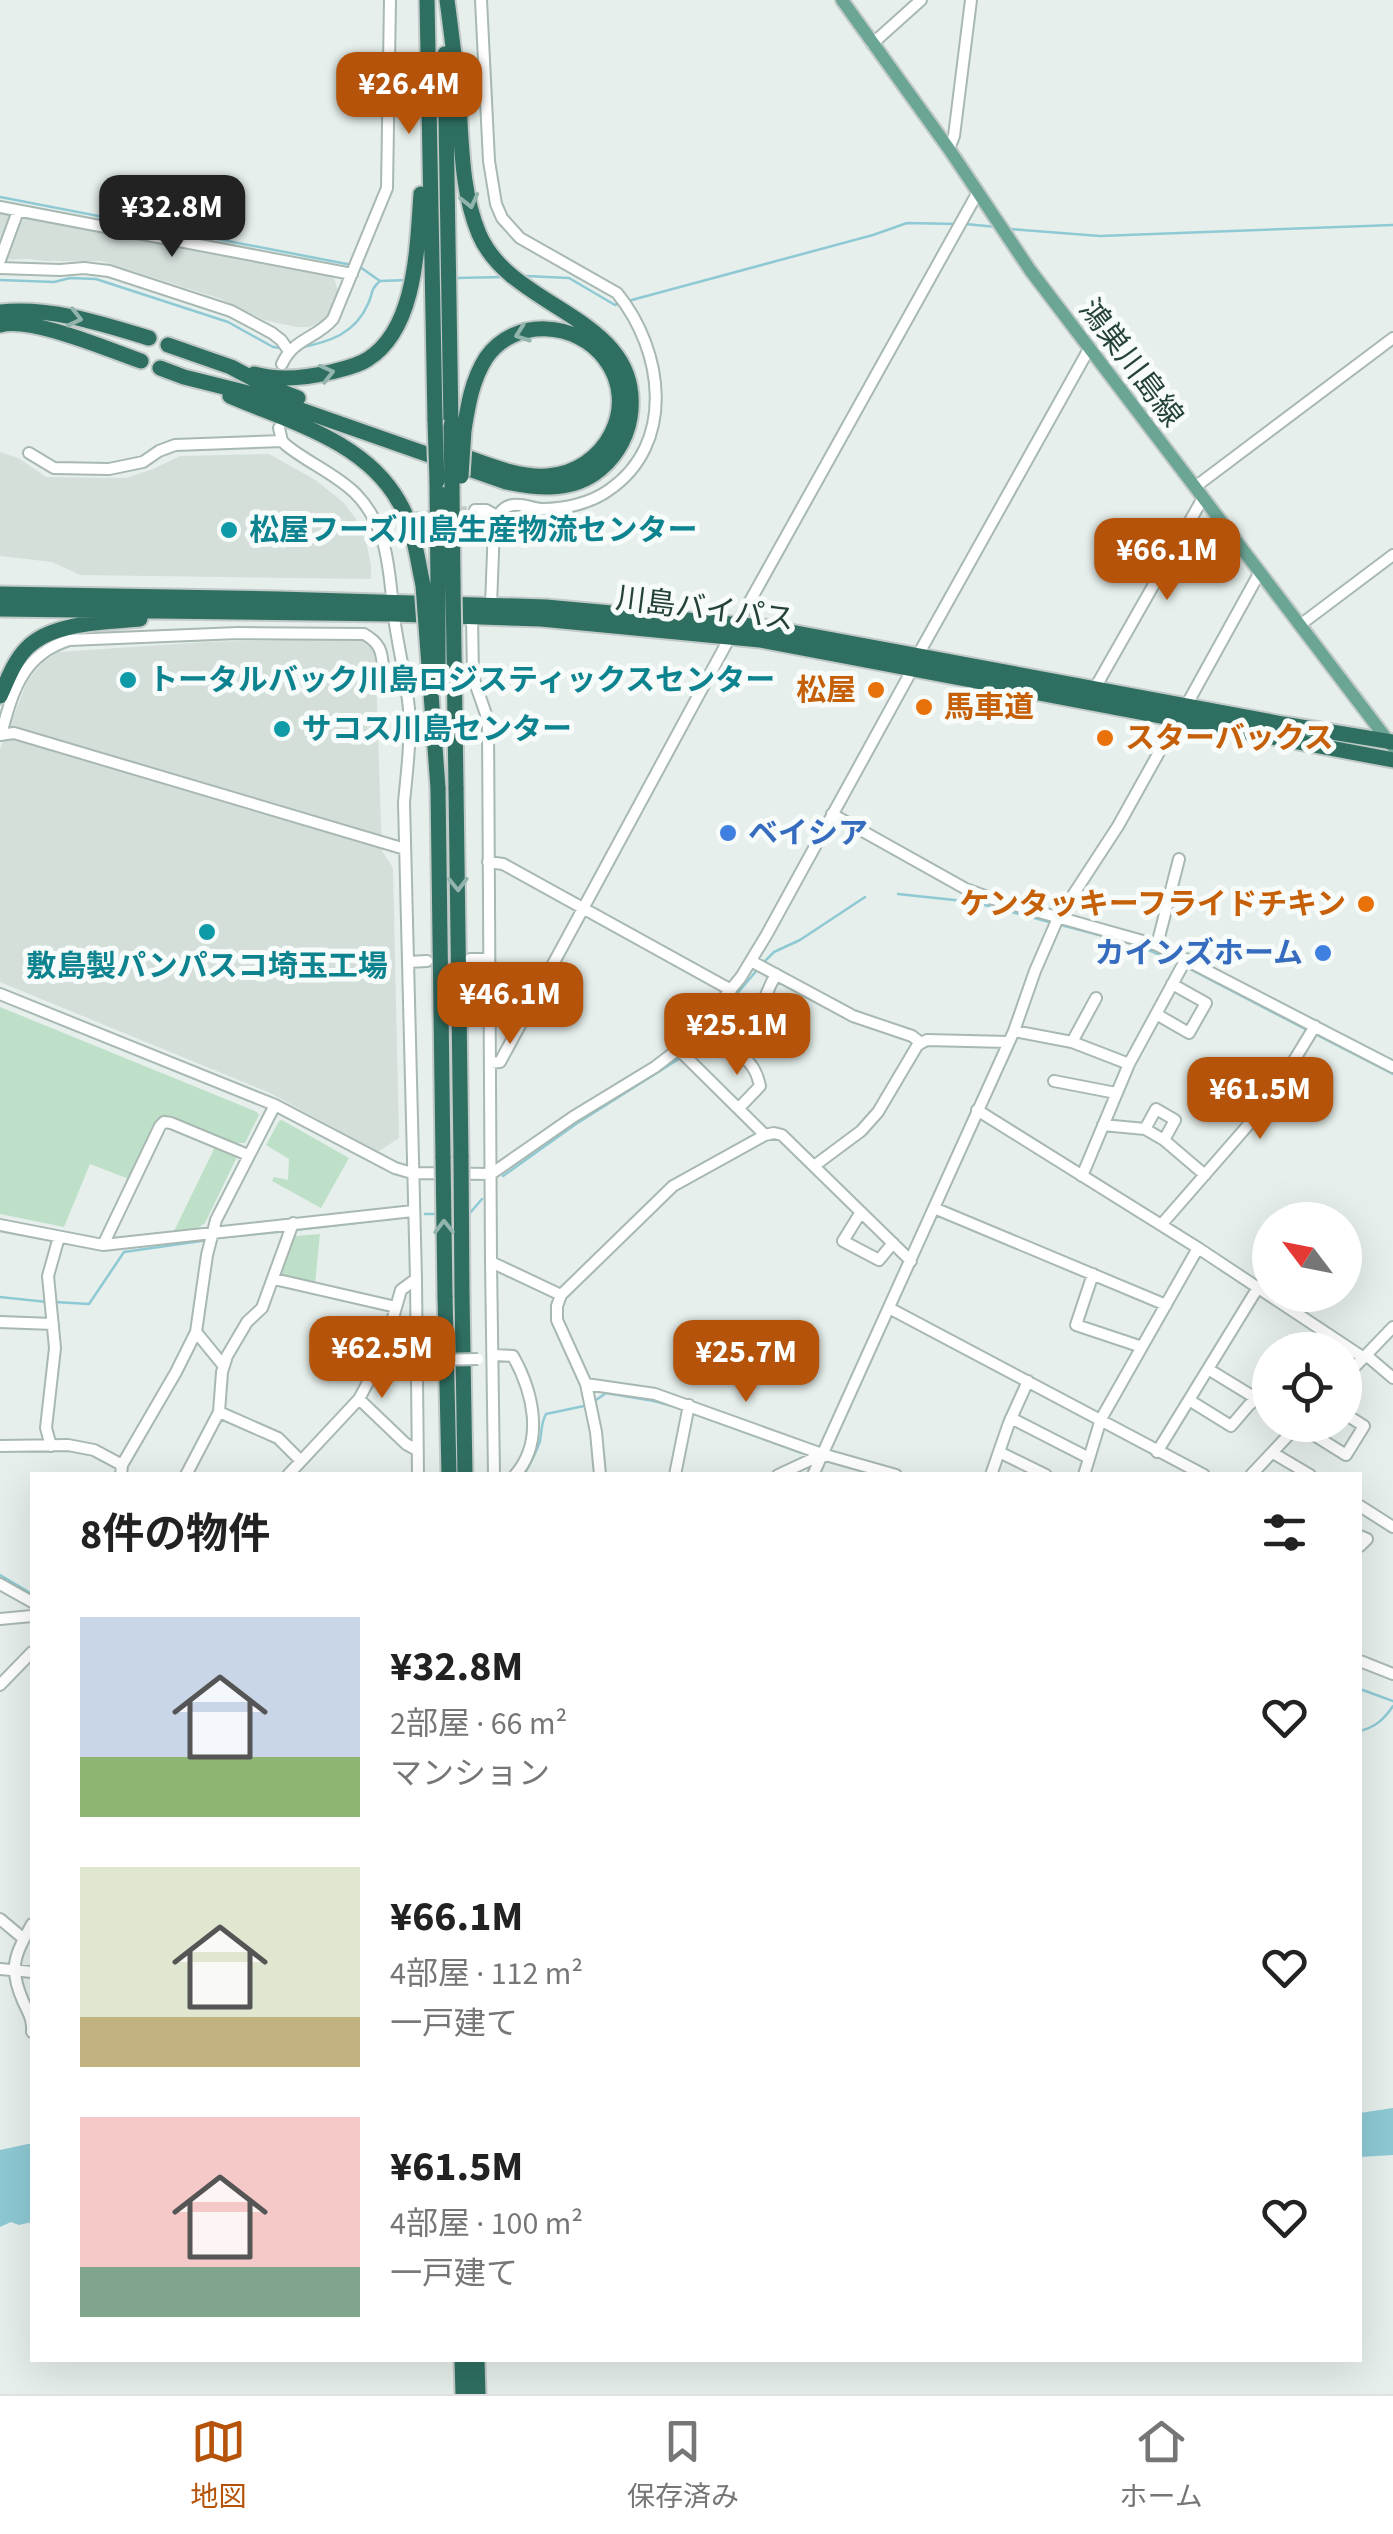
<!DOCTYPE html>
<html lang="ja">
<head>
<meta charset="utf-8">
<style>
	:root { --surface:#fff; --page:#f2f2f2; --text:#222; --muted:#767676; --line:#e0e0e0; --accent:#b45309 }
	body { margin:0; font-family:"Source Sans 3","Noto Sans JP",sans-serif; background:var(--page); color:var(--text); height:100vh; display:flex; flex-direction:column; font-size:38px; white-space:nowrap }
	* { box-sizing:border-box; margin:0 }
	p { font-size:32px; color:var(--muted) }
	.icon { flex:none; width:55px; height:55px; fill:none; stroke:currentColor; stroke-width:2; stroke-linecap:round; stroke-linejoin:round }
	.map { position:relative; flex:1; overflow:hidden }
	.side { position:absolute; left:30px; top:1472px; width:1332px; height:890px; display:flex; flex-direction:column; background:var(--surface); border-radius:0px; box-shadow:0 10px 40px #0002 }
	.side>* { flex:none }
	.needle { width:65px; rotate:302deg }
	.tools { position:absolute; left:1252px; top:1202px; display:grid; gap:20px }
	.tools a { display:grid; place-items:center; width:110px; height:110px; border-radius:50%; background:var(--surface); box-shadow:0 10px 40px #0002; font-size:50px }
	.price { position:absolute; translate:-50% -85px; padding:0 22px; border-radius:20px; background:var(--accent); color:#fff; font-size:32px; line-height:65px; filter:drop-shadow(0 2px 5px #0008) }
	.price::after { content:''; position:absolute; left:50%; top:60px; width:30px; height:22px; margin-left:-15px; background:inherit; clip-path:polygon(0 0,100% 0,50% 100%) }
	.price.on { background:#222; color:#fff }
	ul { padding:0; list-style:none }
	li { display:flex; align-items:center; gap:30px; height:250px; padding:0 50px }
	li span { display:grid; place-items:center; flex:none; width:280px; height:200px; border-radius:0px; color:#555 }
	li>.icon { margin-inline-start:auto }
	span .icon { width:120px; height:120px; fill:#fffc; stroke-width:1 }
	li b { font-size:42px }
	h2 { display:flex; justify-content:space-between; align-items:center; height:120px; padding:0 50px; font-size:42px }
	.dock { display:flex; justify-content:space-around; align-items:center; height:140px; border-top:2px solid var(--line); background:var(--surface); font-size:28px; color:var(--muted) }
	.dock a { display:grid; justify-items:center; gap:5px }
	.dock .on { color:var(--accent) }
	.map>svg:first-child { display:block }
</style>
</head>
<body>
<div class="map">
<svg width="1393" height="2394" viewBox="0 0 1393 2394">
	<rect width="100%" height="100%" fill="#e6efeb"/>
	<!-- built -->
	<path fill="#d4dfda" d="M 0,211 L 321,273 L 334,278 L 338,291 L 332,310 L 322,321 L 309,327 L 296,327 L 264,320 L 221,299 L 101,261 L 45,261 L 28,259 L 0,260 Z
		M 0,452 L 18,458 L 46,477 L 126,478 L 153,469 L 180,456 L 269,454 L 314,479 L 343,502 L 356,519 L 365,537 L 371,565 L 371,579 L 80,575 L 52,562 L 0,556 Z
		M 357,638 L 369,642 L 375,648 L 382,851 L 393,868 L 399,1138 L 378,1152 L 270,1093 L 0,982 L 0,749 L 28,680 L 42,663 L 58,652 L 207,642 Z"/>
	<!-- green -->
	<path fill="#bfe0c8" d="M 0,1007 L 257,1112 L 259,1115 L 245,1143 L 234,1143 L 171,1117 L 158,1121 L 129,1179 L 90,1164 L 64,1227 L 0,1214 Z
		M 282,1120 L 349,1158 L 321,1208 L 272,1181 L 274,1177 L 288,1180 L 289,1159 L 266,1145 L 279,1121 Z
		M 216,1145 L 236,1153 L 237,1157 L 205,1223 L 198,1228 L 174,1231 Z
		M 320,1234 L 315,1284 L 282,1276 L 281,1274 L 295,1236 Z"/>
	<!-- water -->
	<path fill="#8ec9d4" d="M 1393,2108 L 1393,2155 L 1360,2157 L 1360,2113 Z
		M 28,2144 L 32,2144 L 32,2222 L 19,2225 L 11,2222 L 0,2227 L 0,2150 Z"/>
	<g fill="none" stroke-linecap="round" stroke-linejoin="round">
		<!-- stream -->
		<path stroke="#8ec9d4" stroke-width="2.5" d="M 0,197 L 352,265
			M 965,224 L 997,227
			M 1010,229 L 1100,236 L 1393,225
			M 360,267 L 380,281 L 408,280
			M 526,276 L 569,278 L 615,305 L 620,303
			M 456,278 L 503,277
			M 0,280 L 54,282 L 70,278 L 96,279 L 228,322 L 273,347 L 281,348
			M 628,301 L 873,235 L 907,223 L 957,224
			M 299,348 C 329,342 355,334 368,304 C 373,294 370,290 379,282
			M 898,894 L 973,902 L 1053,923
			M 1061,925 L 1137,945 L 1181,964
			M 762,964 L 774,952 L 800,940 L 865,897
			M 1188,968 L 1307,1030
			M 1317,1035 L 1393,1074
			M 688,1052 L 757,970
			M 503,1176 L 576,1124 L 682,1057
			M 470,1213 L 482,1199
			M 425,1214 L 437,1214
			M 295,1230 L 398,1218
			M 216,1238 L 287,1231
			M 0,1297 L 47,1302
			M 55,1302 L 89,1304 L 124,1252 L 208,1240
			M 596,1400 L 606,1393 L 654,1401 L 683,1409
			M 695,1414 L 802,1453
			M 524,1475 C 530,1464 536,1453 540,1441 C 542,1430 541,1423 546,1414 L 584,1406
			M 0,1575 L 32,1594
			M 1360,1689 L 1393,1701
			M 1360,1731 C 1376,1727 1384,1719 1393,1706"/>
		<!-- minor-tunnel -->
		<path stroke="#bfccc8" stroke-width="10" stroke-dasharray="10 5" stroke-linecap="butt" d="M 383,522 L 390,519 L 475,510"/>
		<!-- minor casing -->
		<g stroke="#a8b8b2" stroke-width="14">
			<path id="minor" d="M 481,0 L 489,161 L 496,204 L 502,218 L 520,238 L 617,293 C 664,351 676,444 609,490 C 591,503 565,509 543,509 C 533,509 523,503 513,505 C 502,506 497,516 494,526 L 491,605
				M 872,44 L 921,0
				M 389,85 L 433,84
				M 949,149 L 954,136 L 971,0
				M 0,207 L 352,274
				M 0,260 L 18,211
				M 0,268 L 60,270 L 84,268 L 109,271 L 231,311 L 272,333 L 281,340 L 289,351
				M 282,364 C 294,338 316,339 333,319 L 387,188 L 390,0
				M 279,428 L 282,441 L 286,445 C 308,463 336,474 356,494 C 389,528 389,572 394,617 C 398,647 406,678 409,709 C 411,740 407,771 404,802 L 416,1279 L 418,1475
				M 29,453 L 54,468 L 109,469 L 143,462 L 159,451 L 175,445 L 282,441
				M 1195,487 L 1393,338
				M 475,510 L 486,510 L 497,516
				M 472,617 L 473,677 L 488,720 L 491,1262 L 494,1475
				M 1300,625 L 1393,555
				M 918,655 L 1089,349
				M 1095,688 L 1203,498
				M 1186,706 L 1260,572
				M 1,734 C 13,691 22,655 69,640 L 238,633 L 364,634 C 380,643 382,651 383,668
				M 0,735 L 14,733 L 405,849
				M 832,814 L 966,889 L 993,899 L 1157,945 L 1393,1067
				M 488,862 L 503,864 L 731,990
				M 1157,945 L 1179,859
				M 470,959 L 489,959
				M 751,961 L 853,1016 L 912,1036 L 921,1043 L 927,1040 L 1008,1042
				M 408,962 L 427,961
				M 0,994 L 275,1105 L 395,1168 L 412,1173 L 491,1174 L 573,1117 L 655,1067 L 690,1040 L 741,977 L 767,934 L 913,668
				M 1156,1014 L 1189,1033 L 1206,1003 L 1172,984
				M 1014,1031 L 1072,1042 L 1129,1064
				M 1072,1042 L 1096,998
				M 679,1050 L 765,1135
				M 490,1063 L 500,1062 L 730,637 L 978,192
				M 1054,1081 L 1116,1093
				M 739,1108 L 760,1086 C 754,1059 743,1062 733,1041 C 745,1028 760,1015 765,998 C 768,990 771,983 776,974
				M 977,1110 L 1198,1248 L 1364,1358
				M 1103,1125 L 1145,1129 L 1164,1140 L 1205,1175
				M 1145,1129 L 1156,1109 L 1175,1120 L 1164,1140
				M 814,1166 L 861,1131 L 878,1112 L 917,1046 L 921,1043
				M 1082,1176 L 1129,1064 L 1186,959
				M 934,1208 L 1166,1305
				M 861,1212 L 843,1241 L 879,1260 L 893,1243
				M 0,1225 L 103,1245 L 413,1211
				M 1161,1225 L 1270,1100 L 1315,1026
				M 103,1245 L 160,1126 L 164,1122 L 171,1123 L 248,1155
				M 491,1262 L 561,1295
				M 1093,1274 L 1076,1325 L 1142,1347
				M 274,1279 L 396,1307
				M 889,1308 L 1204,1475
				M 0,1322 L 53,1324
				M 196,1332 L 223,1365
				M 493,1355 L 513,1356 C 533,1392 545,1441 515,1475
				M 1366,1355 L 1393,1378
				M 382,1356 L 436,1360
				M 1208,1369 L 1270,1407
				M 1345,1377 L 1393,1327
				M 586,1384 L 655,1394 L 822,1454 L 896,1475
				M 359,1399 L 406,1444 L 417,1450
				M 1189,1400 L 1231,1426 L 1249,1405 L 1258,1398
				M 219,1412 L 278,1438 L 300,1460
				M 1011,1418 L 1089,1458
				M 0,1446 L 68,1445 L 94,1450 L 122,1465
				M 51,1446 L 46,1428 L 55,1348 L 48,1276 L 59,1237
				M 999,1452 L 1046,1475
				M 1157,1452 L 1257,1289
				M 1273,1453 L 1310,1475
				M 121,1475 L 122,1465 L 176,1372 L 196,1332 L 207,1255 L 216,1220 L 275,1105
				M 186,1475 L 219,1412 L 222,1372 L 227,1356 L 247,1322 L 262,1308 L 293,1223
				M 288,1475 L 359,1399 L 382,1356 L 401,1290 L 416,1279
				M 600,1475 L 596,1432 L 586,1384 L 557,1320 L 557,1306 L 561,1295 L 673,1186 L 765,1135 L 774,1133 L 782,1135 L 911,1261
				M 675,1475 L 689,1405
				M 778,1475 L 821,1455
				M 813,1475 L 1014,1031 L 1035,971 L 1058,918 L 1118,826 L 1177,720
				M 991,1475 L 1009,1423 L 1028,1381
				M 1084,1475 L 1101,1419 L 1198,1248
				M 1251,1475 L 1298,1425 L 1346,1455 L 1364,1426 L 1345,1414
				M 1360,1506 L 1393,1527
				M 1360,1536 L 1367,1539 L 1360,1546
				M 0,1584 L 32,1602
				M 0,1619 L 32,1616
				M 1360,1661 L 1393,1674
				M 0,1685 L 32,1652
				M 0,1919 L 24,1939
				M 0,1969 L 32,1972
				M 32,2032 C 33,2019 28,2012 23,2001 C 8,1967 15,1955 32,1924"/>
		</g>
		<!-- major casing -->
		<g stroke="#c2cac8" stroke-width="16">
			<path id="major" d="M 842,0 L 949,149 L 1030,270 L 1392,746"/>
		</g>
		<!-- highway casing -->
		<g stroke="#c2cac8" stroke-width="19">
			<path id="highway" d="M 427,0 L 435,420
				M 445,54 L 451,426
				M 0,312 C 51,307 100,323 149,338
				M 0,325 C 31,316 109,350 141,361
				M 168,345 L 231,367 L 267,386 L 298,398
				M 160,368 L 184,377 L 264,397 L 506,482 C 535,488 567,492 594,474 C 613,461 626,441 630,418 C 646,316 512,312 479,234 C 460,188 462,139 458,91 C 455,61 451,30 447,0
				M 254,374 C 279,381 306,378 331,372 C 343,369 358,366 368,359 C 417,328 417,245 421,194
				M 230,396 C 290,422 365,441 399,502 C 414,527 417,558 423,585
				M 452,452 C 482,462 515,478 547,476 C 605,473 641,406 605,359 C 577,321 514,317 486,358 C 472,380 468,405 464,430
				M 437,481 L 438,585
				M 452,487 L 453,585
				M 0,594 L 279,599 L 546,607 L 764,627 L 1283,724 L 1393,742
				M 0,609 L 394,614 L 541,619 L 760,640 L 1393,760
				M 0,696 C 8,679 14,661 27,648 C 52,622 107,622 140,619
				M 456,787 L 461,1157
				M 438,788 L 443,1158
				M 462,1295 L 465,1475
				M 445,1296 L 449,1475
				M 462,2360 L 463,2394
				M 477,2360 L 478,2394"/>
		</g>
		<!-- minor -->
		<use href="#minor" stroke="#fff" stroke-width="10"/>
		<!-- major -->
		<use href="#major" stroke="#6aa596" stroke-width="12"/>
		<!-- highway -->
		<use href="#highway" stroke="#2f6f62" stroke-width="15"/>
		<!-- minor-bridge casing -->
		<g stroke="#a8b8b2" stroke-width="14" stroke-linecap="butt">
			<path id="minor-bridge" d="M 436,1360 L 478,1359"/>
		</g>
		<!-- highway-bridge casing -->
		<g stroke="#c2cac8" stroke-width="19" stroke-linecap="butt">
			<path id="highway-bridge" d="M 435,420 L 437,481
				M 451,426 L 452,487
				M 461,476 L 464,430
				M 423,585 L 438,788
				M 438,585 L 438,679
				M 453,585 L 456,787
				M 461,1157 L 462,1295
				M 443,1158 L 445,1296"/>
		</g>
		<!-- minor-bridge -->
		<use href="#minor-bridge" stroke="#fff" stroke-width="10"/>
		<!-- highway-bridge -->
		<use href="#highway-bridge" stroke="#2f6f62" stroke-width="15"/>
	</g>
	<!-- one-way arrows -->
	<defs><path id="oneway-chevron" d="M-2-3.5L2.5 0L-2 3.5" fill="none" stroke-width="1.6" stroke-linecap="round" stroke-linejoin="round" transform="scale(2.5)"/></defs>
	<g stroke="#93b5ae">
		<use href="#oneway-chevron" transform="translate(470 201) rotate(76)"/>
		<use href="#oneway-chevron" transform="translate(75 318) rotate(13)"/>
		<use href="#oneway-chevron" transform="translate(522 334) rotate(160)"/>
		<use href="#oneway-chevron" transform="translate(327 373) rotate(-14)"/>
		<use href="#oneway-chevron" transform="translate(458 884) rotate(89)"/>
		<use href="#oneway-chevron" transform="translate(444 1227) rotate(-91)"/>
	</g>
	<!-- markers -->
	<g fill="#0f9aa8" stroke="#f7fbf9" stroke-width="4">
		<circle cx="229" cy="530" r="10"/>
		<circle cx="128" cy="680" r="10"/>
		<circle cx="282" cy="729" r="10"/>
		<circle cx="207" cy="932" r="10"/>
	</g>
	<g fill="#e8710a" stroke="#f7fbf9" stroke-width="4">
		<circle cx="876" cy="690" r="10"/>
		<circle cx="924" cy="707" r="10"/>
		<circle cx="1105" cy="738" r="10"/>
		<circle cx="1366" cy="904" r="10"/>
	</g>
	<g fill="#3f7fe0" stroke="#f7fbf9" stroke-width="4">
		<circle cx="728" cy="833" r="10"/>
		<circle cx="1323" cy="953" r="10"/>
	</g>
	<g text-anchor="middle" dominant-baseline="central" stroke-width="10" stroke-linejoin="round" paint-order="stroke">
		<!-- street labels -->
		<g font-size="30" fill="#24423a" stroke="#f7fbf9">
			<text transform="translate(1131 363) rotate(53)">鴻巣川島線</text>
			<text transform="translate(705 609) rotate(7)">川島バイパス</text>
		</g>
		<!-- culture labels -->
		<g font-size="30" font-weight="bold" fill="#0d838f" stroke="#f7fbf9" text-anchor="start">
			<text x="249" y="530">松屋フーズ川島生産物流センター</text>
			<text x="148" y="680">トータルバック川島ロジスティックスセンター</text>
			<text x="302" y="729">サコス川島センター</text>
			<text x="207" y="966" text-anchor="middle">敷島製パンパスコ埼玉工場</text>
		</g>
		<!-- food labels -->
		<g font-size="30" font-weight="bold" fill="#c56008" stroke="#f7fbf9" text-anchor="end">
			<text x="856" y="690">松屋</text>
			<text x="944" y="707" text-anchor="start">馬車道</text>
			<text x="1125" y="738" text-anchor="start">スターバックス</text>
			<text x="1346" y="904">ケンタッキーフライドチキン</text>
		</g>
		<!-- shop labels -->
		<g font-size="30" font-weight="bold" fill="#366cbe" stroke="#f7fbf9" text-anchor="start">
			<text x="748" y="833">ベイシア</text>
			<text x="1303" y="953" text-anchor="end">カインズホーム</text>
		</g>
	</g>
</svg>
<div class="tools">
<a><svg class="needle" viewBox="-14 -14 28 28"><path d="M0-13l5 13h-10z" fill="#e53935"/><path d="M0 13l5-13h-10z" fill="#767676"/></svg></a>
<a><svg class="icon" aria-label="locate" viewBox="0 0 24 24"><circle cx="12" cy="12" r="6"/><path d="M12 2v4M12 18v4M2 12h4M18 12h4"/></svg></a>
</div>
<b class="price" style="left:409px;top:137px">¥26.4M</b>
<b class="price on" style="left:172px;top:260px">¥32.8M</b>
<b class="price" style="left:1167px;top:603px">¥66.1M</b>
<b class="price" style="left:510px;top:1047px">¥46.1M</b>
<b class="price" style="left:737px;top:1078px">¥25.1M</b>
<b class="price" style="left:1260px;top:1142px">¥61.5M</b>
<b class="price" style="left:382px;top:1401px">¥62.5M</b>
<b class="price" style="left:746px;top:1405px">¥25.7M</b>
<section class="side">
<h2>8件の物件<svg class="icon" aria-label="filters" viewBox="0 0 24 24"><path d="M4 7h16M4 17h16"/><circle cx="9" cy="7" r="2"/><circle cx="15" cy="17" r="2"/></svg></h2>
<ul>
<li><span style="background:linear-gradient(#c9d6e8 70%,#8fb573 0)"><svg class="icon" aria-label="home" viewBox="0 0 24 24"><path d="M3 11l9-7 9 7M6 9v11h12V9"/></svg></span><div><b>¥32.8M</b><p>2部屋 · 66 m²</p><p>マンション</p></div><svg class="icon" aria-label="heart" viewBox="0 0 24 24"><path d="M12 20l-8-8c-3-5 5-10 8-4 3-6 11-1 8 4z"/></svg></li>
<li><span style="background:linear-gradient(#dfe7d0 75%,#c2b280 0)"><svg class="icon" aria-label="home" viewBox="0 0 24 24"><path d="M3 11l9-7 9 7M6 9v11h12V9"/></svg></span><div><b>¥66.1M</b><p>4部屋 · 112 m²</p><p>一戸建て</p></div><svg class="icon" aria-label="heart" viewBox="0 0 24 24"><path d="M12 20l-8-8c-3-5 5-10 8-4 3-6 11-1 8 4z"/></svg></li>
<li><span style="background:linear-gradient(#f6c9c9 75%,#7fa58c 0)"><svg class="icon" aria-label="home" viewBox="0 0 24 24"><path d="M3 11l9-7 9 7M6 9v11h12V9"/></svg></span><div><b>¥61.5M</b><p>4部屋 · 100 m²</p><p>一戸建て</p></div><svg class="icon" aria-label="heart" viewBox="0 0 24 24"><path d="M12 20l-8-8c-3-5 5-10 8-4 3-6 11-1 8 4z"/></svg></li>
</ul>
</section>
</div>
<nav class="dock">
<a class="on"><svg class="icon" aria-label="map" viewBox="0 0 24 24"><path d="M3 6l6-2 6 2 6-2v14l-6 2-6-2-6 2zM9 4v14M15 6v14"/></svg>地図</a>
<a><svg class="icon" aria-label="saved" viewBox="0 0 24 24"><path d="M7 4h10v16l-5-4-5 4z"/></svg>保存済み</a>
<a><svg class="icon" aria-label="home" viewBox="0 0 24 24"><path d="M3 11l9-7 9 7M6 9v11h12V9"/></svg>ホーム</a>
</nav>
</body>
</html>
